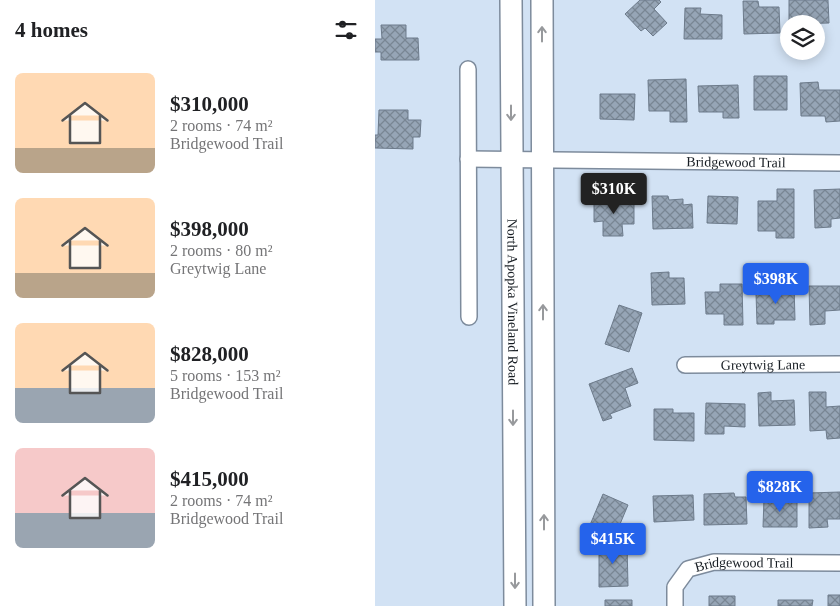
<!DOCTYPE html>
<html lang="en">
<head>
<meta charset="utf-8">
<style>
	:root { --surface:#fff; --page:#f2f2f2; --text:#202124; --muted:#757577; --accent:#2563eb }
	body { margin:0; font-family:"Times New Roman",serif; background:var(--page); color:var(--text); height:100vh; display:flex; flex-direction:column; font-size:19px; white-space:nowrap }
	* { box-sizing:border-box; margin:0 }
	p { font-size:16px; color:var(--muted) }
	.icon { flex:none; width:28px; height:28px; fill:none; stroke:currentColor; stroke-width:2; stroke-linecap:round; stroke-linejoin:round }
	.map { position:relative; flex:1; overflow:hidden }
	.details { display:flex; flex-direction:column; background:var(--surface); width:375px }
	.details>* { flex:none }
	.controls { position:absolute; left:405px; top:15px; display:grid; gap:10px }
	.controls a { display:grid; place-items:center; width:45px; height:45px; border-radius:50%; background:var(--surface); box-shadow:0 2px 12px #0003; font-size:25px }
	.price { position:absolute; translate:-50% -42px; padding:0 11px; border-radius:5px; background:var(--accent); color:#fff; font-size:16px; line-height:32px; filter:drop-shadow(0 1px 2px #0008) }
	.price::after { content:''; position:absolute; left:50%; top:30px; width:15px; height:11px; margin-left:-8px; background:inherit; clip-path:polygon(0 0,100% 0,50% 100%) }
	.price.on { background:#222; color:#fff }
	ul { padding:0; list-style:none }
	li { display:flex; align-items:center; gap:15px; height:125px; padding:0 15px }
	li span { display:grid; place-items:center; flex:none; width:140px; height:100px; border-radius:8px; color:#555 }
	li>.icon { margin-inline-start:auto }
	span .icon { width:60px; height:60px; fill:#fffc; stroke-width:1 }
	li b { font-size:21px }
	h2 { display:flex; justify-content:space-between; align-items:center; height:60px; padding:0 15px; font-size:21px }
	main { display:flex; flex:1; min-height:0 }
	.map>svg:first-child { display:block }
</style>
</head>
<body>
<main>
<section class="details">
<h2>4 homes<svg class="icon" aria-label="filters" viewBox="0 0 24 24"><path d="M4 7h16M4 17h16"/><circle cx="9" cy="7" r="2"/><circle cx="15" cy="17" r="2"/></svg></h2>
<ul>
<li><span style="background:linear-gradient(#ffd9b3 75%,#b9a48a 0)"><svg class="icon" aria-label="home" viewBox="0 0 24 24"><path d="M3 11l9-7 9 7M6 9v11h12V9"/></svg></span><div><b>$310,000</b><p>2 rooms · 74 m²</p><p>Bridgewood Trail</p></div></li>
<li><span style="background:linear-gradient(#ffd9b3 75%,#b9a48a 0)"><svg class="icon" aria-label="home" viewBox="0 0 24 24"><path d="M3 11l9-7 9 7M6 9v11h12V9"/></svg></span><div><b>$398,000</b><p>2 rooms · 80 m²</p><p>Greytwig Lane</p></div></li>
<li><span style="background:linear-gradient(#ffd9b3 65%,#9aa5b1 0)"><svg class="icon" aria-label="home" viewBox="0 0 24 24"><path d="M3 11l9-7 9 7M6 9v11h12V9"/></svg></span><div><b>$828,000</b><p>5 rooms · 153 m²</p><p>Bridgewood Trail</p></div></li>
<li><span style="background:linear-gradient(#f6c9c9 65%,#9aa5b1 0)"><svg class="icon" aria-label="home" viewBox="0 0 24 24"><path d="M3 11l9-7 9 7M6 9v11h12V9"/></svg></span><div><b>$415,000</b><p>2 rooms · 74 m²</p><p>Bridgewood Trail</p></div></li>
</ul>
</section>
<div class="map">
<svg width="465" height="606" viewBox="0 0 465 606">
	<defs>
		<pattern id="building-cross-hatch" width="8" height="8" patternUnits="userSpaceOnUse" patternTransform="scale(1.25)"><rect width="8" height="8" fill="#96a5b6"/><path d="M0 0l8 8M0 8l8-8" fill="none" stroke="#798694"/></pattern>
	</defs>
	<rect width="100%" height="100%" fill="#d2e2f4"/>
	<!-- building -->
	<path fill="url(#building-cross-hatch)" stroke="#6d7b8b" d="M 265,0 L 284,0 L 286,2 L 279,9 L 292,23 L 278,36 L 270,28 L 266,31 L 250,14 Z
		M 414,0 L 453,0 L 454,23 L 414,24 Z
		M 368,1 L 383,1 L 384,7 L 404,7 L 405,33 L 369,34 Z
		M 310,8 L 326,8 L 325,14 L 347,15 L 347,39 L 309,39 Z
		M 6,25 L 31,25 L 31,38 L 43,38 L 44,60 L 6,60 L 6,52 L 0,52 L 0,39 L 7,39 Z
		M 379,76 L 412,76 L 412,110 L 379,110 Z
		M 311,79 L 312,122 L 295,122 L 295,111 L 274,111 L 273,80 Z
		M 443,82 L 444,90 L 465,90 L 465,121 L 451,122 L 450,116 L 426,116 L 425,83 Z
		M 363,85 L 364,118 L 348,118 L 348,112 L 324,112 L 323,86 Z
		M 225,94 L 260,94 L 259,120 L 225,119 Z
		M 4,110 L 33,110 L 33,120 L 46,120 L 45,137 L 38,137 L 38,149 L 0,148 L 0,135 L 3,135 Z
		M 402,189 L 419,189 L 419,238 L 401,238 L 401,231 L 383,231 L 383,201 L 402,201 Z
		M 465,189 L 465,218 L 456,219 L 456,227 L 440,228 L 439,190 Z
		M 277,196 L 293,196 L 294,200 L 308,199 L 308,205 L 317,204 L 318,228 L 278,229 Z
		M 333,196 L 363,197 L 362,224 L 332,223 Z
		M 259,198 L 259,224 L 247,224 L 248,236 L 228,236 L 228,221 L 219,222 L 219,199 Z
		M 294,272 L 294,278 L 309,278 L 310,304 L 277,305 L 276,273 Z
		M 345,284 L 367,284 L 368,325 L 349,325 L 349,314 L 331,314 L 330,292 L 345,292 Z
		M 419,285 L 420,320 L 399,320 L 399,324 L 382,324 L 381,293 L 392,292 L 392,286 Z
		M 434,286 L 465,286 L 465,310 L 450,311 L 450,324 L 435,325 Z
		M 244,305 L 267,313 L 254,352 L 230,344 Z
		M 257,368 L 263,383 L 250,388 L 256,406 L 235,414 L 237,418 L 228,421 L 214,384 Z
		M 396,392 L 396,401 L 419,400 L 420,425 L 384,426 L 383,393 Z
		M 434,392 L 451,392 L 451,407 L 465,406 L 465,438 L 452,439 L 451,430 L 435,431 Z
		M 331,403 L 370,404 L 370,427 L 349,426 L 349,434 L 330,434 Z
		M 279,409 L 298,409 L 298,413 L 319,413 L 319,441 L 279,440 Z
		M 465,492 L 465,519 L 452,519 L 453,527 L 434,528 L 434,493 Z
		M 359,493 L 360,497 L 371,497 L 372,524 L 329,525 L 329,494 Z
		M 228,494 L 253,505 L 240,536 L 215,525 Z
		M 318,495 L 319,520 L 279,522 L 278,496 Z
		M 389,499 L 422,500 L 422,527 L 388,527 Z
		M 224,544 L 252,544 L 253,586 L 224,587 Z
		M 453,595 L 465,595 L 465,606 L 453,606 Z
		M 334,596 L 360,596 L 360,606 L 334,606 Z
		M 230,600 L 257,600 L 257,606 L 230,606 Z
		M 403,600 L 438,600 L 437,606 L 403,606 Z"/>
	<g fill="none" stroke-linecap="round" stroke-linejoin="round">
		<!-- street casing -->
		<g stroke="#7d8b9c" stroke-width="18">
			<g id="street">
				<path d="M 93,69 L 94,317"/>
				<path id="s1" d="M 93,159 L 465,163"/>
				<path id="s2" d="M 310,365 L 465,364"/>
				<path id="s3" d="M 300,606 L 300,587 L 313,569 L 339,562 L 465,563"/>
			</g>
		</g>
		<!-- secondary casing -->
		<g stroke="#7d8b9c" stroke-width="24">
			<g id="secondary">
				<path id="s4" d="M 136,0 L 140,606"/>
				<path d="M 167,0 L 169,606"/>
			</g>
		</g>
		<!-- street -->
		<use href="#street" stroke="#fff" stroke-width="15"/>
		<!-- secondary -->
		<use href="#secondary" stroke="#fff" stroke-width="21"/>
	</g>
	<!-- one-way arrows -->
	<defs><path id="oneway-shaft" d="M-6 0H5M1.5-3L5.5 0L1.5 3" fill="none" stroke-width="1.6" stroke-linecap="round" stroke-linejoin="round" transform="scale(1.25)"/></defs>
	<g stroke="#97999c">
		<use href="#oneway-shaft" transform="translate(167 34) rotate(-90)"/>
		<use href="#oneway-shaft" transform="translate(136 113) rotate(90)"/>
		<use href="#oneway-shaft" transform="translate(168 312) rotate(-90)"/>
		<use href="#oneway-shaft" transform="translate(138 418) rotate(90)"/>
		<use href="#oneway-shaft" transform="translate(169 522) rotate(-90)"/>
		<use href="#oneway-shaft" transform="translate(140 581) rotate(90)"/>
	</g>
	<g text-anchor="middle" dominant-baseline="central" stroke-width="4" stroke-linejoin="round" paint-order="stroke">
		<!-- street labels -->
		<g font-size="14" fill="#171d23" stroke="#fff">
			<text stroke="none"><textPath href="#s1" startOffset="268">Bridgewood Trail</textPath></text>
			<text stroke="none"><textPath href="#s4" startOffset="302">North Apopka Vineland Road</textPath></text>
			<text stroke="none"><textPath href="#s2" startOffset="78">Greytwig Lane</textPath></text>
			<text stroke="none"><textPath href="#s3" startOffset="98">Bridgewood Trail</textPath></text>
		</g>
	</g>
</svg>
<div class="controls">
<a><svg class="icon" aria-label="layers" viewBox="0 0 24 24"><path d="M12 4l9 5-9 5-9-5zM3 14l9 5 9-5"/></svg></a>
</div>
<b class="price on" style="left:239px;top:215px">$310K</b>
<b class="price" style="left:401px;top:305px">$398K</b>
<b class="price" style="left:405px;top:513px">$828K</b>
<b class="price" style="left:238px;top:565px">$415K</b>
</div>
</main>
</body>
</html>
